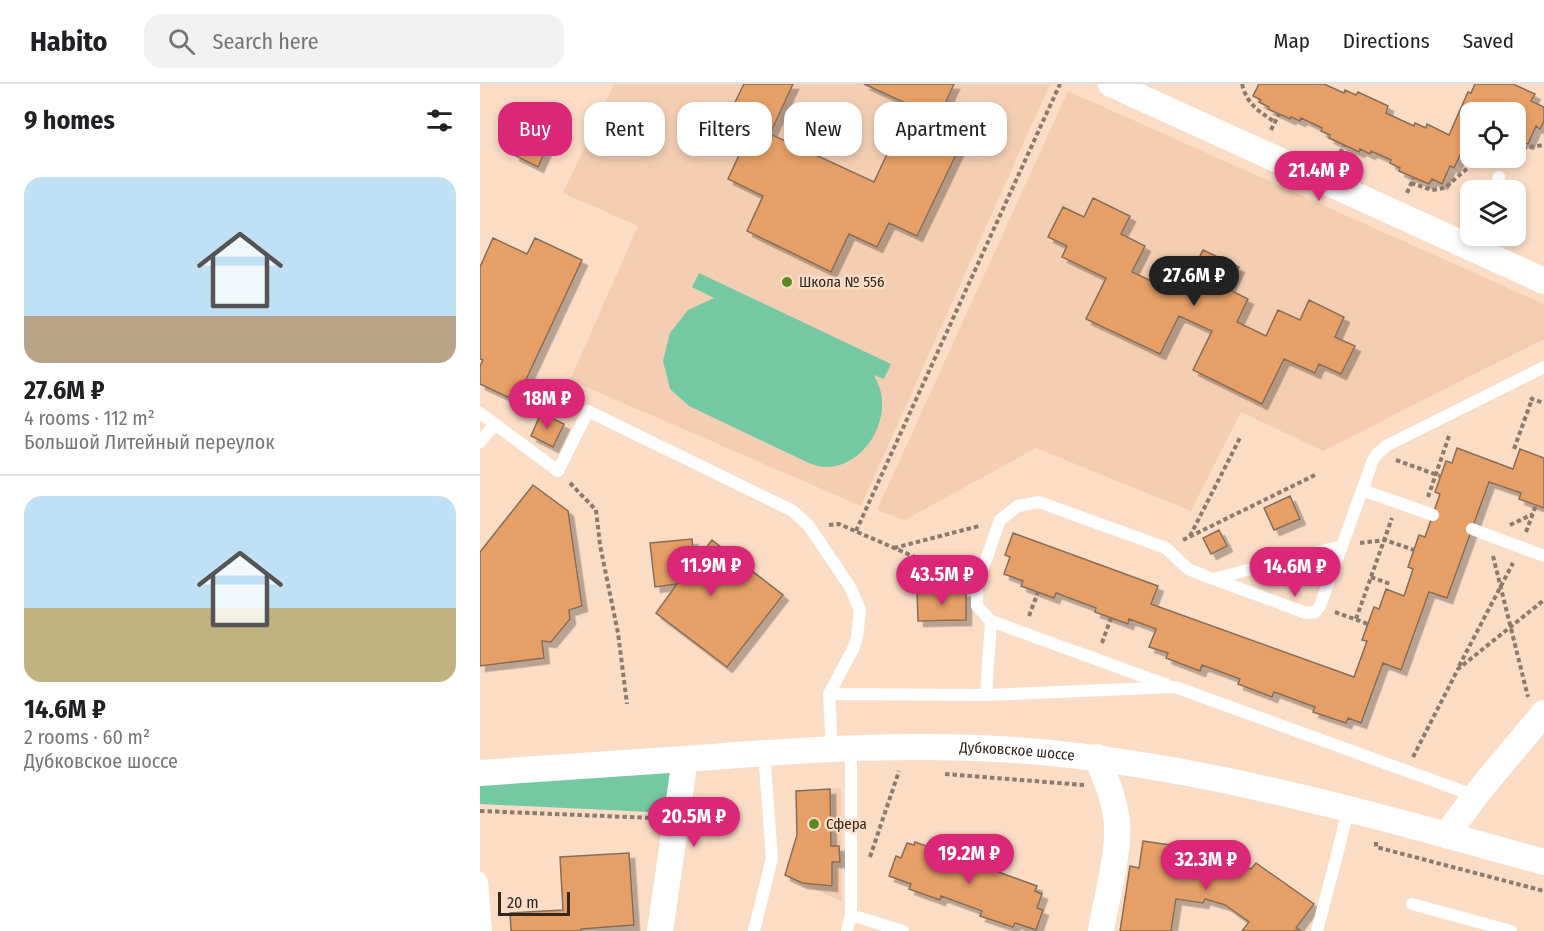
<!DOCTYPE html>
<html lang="en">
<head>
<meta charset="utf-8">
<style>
	:root { --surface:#fff; --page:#f2f2f2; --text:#202124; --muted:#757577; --line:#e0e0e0; --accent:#db2777 }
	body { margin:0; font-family:"Fira Sans Condensed",sans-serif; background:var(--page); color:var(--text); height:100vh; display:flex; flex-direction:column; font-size:22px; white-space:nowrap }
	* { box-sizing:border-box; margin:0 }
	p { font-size:20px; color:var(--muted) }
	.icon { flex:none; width:33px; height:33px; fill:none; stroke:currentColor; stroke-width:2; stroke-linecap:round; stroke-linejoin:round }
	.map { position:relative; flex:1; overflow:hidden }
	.drawer { display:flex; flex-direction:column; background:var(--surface); width:480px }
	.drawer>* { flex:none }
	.top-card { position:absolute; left:18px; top:18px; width:570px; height:54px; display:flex; gap:12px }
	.fabs { position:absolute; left:980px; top:18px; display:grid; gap:12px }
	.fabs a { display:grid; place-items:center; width:66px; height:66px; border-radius:12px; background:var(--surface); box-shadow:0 3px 9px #0003; font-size:30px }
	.scale { position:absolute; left:18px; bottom:15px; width:72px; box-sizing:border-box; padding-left:6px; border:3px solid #32271f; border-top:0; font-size:16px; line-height:21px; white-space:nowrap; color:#32271f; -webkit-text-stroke:4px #fbddc6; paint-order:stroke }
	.price { position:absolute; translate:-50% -51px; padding:0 14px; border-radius:21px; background:var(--accent); color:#fff; font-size:20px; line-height:39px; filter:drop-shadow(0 2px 3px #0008) }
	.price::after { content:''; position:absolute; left:50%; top:36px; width:18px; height:14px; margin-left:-9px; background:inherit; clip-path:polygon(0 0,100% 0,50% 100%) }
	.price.current { background:#222; color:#fff }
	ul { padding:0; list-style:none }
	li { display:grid; align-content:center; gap:12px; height:318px; padding:0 24px }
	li+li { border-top:2px solid var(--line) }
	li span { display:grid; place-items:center; height:186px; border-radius:18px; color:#555 }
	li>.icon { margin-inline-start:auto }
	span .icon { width:108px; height:108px; fill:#fffc; stroke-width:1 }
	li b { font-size:26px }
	h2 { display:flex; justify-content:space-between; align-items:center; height:72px; padding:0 24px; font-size:26px }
	.tag { padding:0 21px; border-radius:18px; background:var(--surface); box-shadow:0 3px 9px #0003; font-size:21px; line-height:54px }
	.tag.current { background:var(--accent); color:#fff }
	header { display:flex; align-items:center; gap:36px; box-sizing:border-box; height:84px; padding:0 30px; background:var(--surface); border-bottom:2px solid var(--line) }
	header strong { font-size:28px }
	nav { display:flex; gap:33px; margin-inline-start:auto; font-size:21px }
	.search { width:420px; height:54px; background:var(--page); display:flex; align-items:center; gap:15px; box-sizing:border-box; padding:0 21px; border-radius:18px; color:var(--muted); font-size:22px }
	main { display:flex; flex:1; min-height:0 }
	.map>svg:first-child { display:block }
</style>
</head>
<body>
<header>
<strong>Habito</strong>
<div class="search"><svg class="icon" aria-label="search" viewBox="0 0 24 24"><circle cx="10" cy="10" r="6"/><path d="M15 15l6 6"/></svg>Search here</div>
<nav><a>Map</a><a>Directions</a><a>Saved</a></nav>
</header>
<main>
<section class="drawer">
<h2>9 homes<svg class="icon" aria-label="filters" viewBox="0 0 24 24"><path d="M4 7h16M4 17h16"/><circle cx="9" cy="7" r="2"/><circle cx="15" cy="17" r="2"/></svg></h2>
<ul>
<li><span style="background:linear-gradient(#bfe0f5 75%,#b9a48a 0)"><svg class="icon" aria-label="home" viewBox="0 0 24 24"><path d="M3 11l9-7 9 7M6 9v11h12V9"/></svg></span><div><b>27.6M ₽</b><p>4 rooms · 112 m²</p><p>Большой Литейный переулок</p></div></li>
<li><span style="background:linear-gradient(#bfe0f5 60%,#c2b280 0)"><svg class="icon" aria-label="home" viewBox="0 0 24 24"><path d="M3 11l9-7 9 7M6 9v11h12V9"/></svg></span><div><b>14.6M ₽</b><p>2 rooms · 60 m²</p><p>Дубковское шоссе</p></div></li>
</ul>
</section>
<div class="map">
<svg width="1064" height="847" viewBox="0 0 1064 847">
	<defs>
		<filter id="shadow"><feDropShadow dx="5.5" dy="5.5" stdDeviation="0" flood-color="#0004"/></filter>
	</defs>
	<rect width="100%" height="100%" fill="#fbddc6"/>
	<!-- built -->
	<path fill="#f3ceb3" d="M 134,0 L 570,0 L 381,422 L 90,296 L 158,142 L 83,109 Z
		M 588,7 L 1064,220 L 1064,255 L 843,367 L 761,328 L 711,427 L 556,364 L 425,436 L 397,426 Z
		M 361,704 L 362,818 L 305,791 L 317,751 L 316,707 Z"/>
	<!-- green -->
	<path fill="#75c9a2" d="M 219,189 L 411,280 L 404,295 L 394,291 C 396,296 400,303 401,309 C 408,342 382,383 345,383 C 341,383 335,381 331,380 L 209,322 L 190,305 L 183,277 L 190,249 L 208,226 L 234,214 L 212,203 Z
		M 195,681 L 190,729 L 0,720 L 0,697 Z"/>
	<!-- building -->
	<path fill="#e69f66" stroke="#876d59" stroke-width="1.5" filter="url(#shadow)" d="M 264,0 L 313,0 L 290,50 L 394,98 L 430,21 L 384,0 L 474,0 L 465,20 L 494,33 L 437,152 L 409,139 L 397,163 L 369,150 L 351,188 L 267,147 L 283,112 L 248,95 L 260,69 L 236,57 Z
		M 779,0 L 844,0 L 864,9 L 865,6 L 876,11 L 878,8 L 908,22 L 906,29 L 934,42 L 935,39 L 946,44 L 947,40 L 969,51 L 988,8 L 991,9 L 995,0 L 1033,0 L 1055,10 L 1051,17 L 1064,23 L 1064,37 L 1060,45 L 1056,42 L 1048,60 L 1037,56 L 1035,58 L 1035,28 L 990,28 L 989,52 L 974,84 L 970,82 L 962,100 L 952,95 L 949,100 L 919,87 L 920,84 L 910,79 L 911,76 L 891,67 L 890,70 L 880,65 L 879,68 L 849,54 L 850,51 L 841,47 L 842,44 L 821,34 L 820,37 L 811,33 L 810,35 L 788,25 L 789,23 L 779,18 L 781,16 L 773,12 Z
		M 49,39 L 73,50 L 58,83 L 34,71 Z
		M 613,114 L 650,132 L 641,150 L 665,162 L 652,188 L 680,201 L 693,174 L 714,184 L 723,166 L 759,183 L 748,205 L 768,215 L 757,238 L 786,252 L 798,226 L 820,236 L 829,216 L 864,233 L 855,253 L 875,262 L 861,290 L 839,280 L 835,289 L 804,275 L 782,320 L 713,286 L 732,247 L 699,232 L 680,270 L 606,235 L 626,194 L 582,173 L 587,162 L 568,153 L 583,123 L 604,133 Z
		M 13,154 L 47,170 L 55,154 L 102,176 L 36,317 L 0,300 L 0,282 L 3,276 L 0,275 L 0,183 Z
		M 61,329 L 84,340 L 73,363 L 51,352 Z
		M 977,364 L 1033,385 L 1040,365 L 1064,374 L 1064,424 L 1039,415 L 1041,409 L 1009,398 L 967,514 L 949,508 L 921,586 L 903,579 L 881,639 L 868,634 L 866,639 L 833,628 L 835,623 L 794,608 L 792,613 L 758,600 L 760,595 L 722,581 L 720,587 L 686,574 L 688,569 L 669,563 L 676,545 L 649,535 L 648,540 L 615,528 L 616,524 L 576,509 L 574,514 L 541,502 L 543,497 L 524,490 L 530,473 L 525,471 L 533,449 L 678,502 L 671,520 L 874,593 L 887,557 L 882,556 L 894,523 L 899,525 L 906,505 L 924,512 L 933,485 L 928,483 L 939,451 L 945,453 L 960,410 L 955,408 L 966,377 L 972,379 Z
		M 53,401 L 88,427 L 102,522 L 89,526 L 90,535 L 71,558 L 62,557 L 64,574 L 0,582 L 0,468 Z
		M 810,412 L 820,435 L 794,446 L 784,424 Z
		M 739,446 L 747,462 L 731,470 L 723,454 Z
		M 212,455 L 214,479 L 232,456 L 303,511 L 247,583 L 176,529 L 197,500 L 175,503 L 170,459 Z
		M 437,508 L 486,508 L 486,536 L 438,537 Z
		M 350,705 L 351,762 L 359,762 L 360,778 L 352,778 L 352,802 L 322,799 L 305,791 L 317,751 L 316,707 Z
		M 663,757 L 731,767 L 730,774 L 771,785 L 776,779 L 834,820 L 816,844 L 821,847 L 762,847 L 769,838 L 745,821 L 725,815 L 723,819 L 696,815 L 691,847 L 640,847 L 650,782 L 659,784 Z
		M 435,758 L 557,802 L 555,807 L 562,810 L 557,824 L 563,826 L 556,846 L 535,839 L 533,843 L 500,832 L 502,827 L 461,812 L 460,816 L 429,805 L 431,800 L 409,792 L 416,772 L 421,774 L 427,759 L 434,761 Z
		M 149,769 L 154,841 L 101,845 L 101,847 L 31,847 L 30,829 L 83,826 L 80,773 Z"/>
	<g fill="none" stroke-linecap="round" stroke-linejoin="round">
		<!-- path -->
		<path stroke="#8d7a6b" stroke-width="4" stroke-dasharray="4.5 3" stroke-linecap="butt" d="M 762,0 C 767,20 778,27 795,38
			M 791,46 L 799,30
			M 1035,65 L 1064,61
			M 857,76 L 864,61
			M 931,99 L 952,106 L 965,104 L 999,74
			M 927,109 L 934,93
			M 1051,313 L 1052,315 L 1064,319
			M 1034,365 L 1052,315
			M 916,376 L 960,392
			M 90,399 L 116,426 L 120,461 L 138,549 L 147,620
			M 948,413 L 970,349
			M 349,441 L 359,440 L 483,494
			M 1030,441 L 1053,430
			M 376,447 L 580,0
			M 1046,448 L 1056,421
			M 710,452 L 761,352
			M 703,456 L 837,390
			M 880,459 L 905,456 L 934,466
			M 414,464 L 499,442
			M 1013,472 L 1048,613
			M 891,493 L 910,500
			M 855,528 L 888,540
			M 549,532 L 558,508
			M 876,535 L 912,434
			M 622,559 L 631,534
			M 979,582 L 1033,479
			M 933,673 L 978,585 L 1064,516
			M 465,690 L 604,701
			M 0,727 L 173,734
			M 896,758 L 896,763 L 1064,807
			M 390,773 L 419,687"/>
		<!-- service -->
		<path stroke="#fff" stroke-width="12" d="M 1015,106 L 1019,93
			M 0,329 L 78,387 L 108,327 L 313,427 L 329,442 L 370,503 L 380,526 L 377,554 L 373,565 L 349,610 L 352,665
			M 0,358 L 15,340
			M 882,406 L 953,431
			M 992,445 L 1064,472
			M 734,495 L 826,529 L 835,528 L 840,522 L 862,462
			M 511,537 L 687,601
			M 349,610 L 506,611 L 695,603 L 996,712
			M 506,611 L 511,537 L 497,522 L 497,501 L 520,436 L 538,422 L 559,418 L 686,464 L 708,485 L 733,495 L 862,462 L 893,376 L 897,370 L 906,362 L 1064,283
			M 0,794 L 2,797 L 6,847
			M 932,820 L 1031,847
			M 371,831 L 423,847
			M 274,847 L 292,774 L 284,669
			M 367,847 L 371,831 L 371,664
			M 837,847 L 858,767 L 868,725"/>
		<!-- minor -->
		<g stroke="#fff" stroke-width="26">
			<path d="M 631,0 L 1064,197"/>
			<path d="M 617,673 C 625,694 636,718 637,740 C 639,772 626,815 621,847"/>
			<path id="s1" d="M 0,689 C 77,684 155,678 232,673 C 333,665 434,659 535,666 C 715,679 891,730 1064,778"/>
			<path d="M 966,751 L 1003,702 L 1064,629"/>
			<path d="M 180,847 L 205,675"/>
		</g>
	</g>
	<!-- markers -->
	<g fill="#588a21" stroke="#fbddc6" stroke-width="2">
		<circle cx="307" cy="198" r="6"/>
		<circle cx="334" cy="740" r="6"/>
	</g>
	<g text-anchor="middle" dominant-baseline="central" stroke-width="5" stroke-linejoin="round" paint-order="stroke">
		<!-- poi labels -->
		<g font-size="15" fill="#32271f" stroke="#fbddc6" text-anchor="start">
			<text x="319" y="198">Школа № 556</text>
			<text x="346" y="740">Сфера</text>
		</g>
		<!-- street labels -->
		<g font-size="15" fill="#32271f" stroke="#fbddc6">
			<text stroke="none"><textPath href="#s1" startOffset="538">Дубковское шоссе</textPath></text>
		</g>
	</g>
</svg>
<div class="fabs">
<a><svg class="icon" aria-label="locate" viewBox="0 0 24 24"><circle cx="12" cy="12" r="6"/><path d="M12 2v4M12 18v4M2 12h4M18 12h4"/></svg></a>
<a><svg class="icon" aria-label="layers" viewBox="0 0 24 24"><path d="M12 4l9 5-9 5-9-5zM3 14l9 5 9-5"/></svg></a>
</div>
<div class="scale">20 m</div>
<b class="price" style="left:839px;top:118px">21.4M ₽</b>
<b class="price current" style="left:714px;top:223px">27.6M ₽</b>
<b class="price" style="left:67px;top:346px">18M ₽</b>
<b class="price" style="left:231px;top:513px">11.9M ₽</b>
<b class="price" style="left:815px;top:514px">14.6M ₽</b>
<b class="price" style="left:462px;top:522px">43.5M ₽</b>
<b class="price" style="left:214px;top:764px">20.5M ₽</b>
<b class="price" style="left:489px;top:801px">19.2M ₽</b>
<b class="price" style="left:726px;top:807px">32.3M ₽</b>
<div class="top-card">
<a class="tag current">Buy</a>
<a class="tag">Rent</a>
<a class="tag">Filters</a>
<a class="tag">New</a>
<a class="tag">Apartment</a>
</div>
</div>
</main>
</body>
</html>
